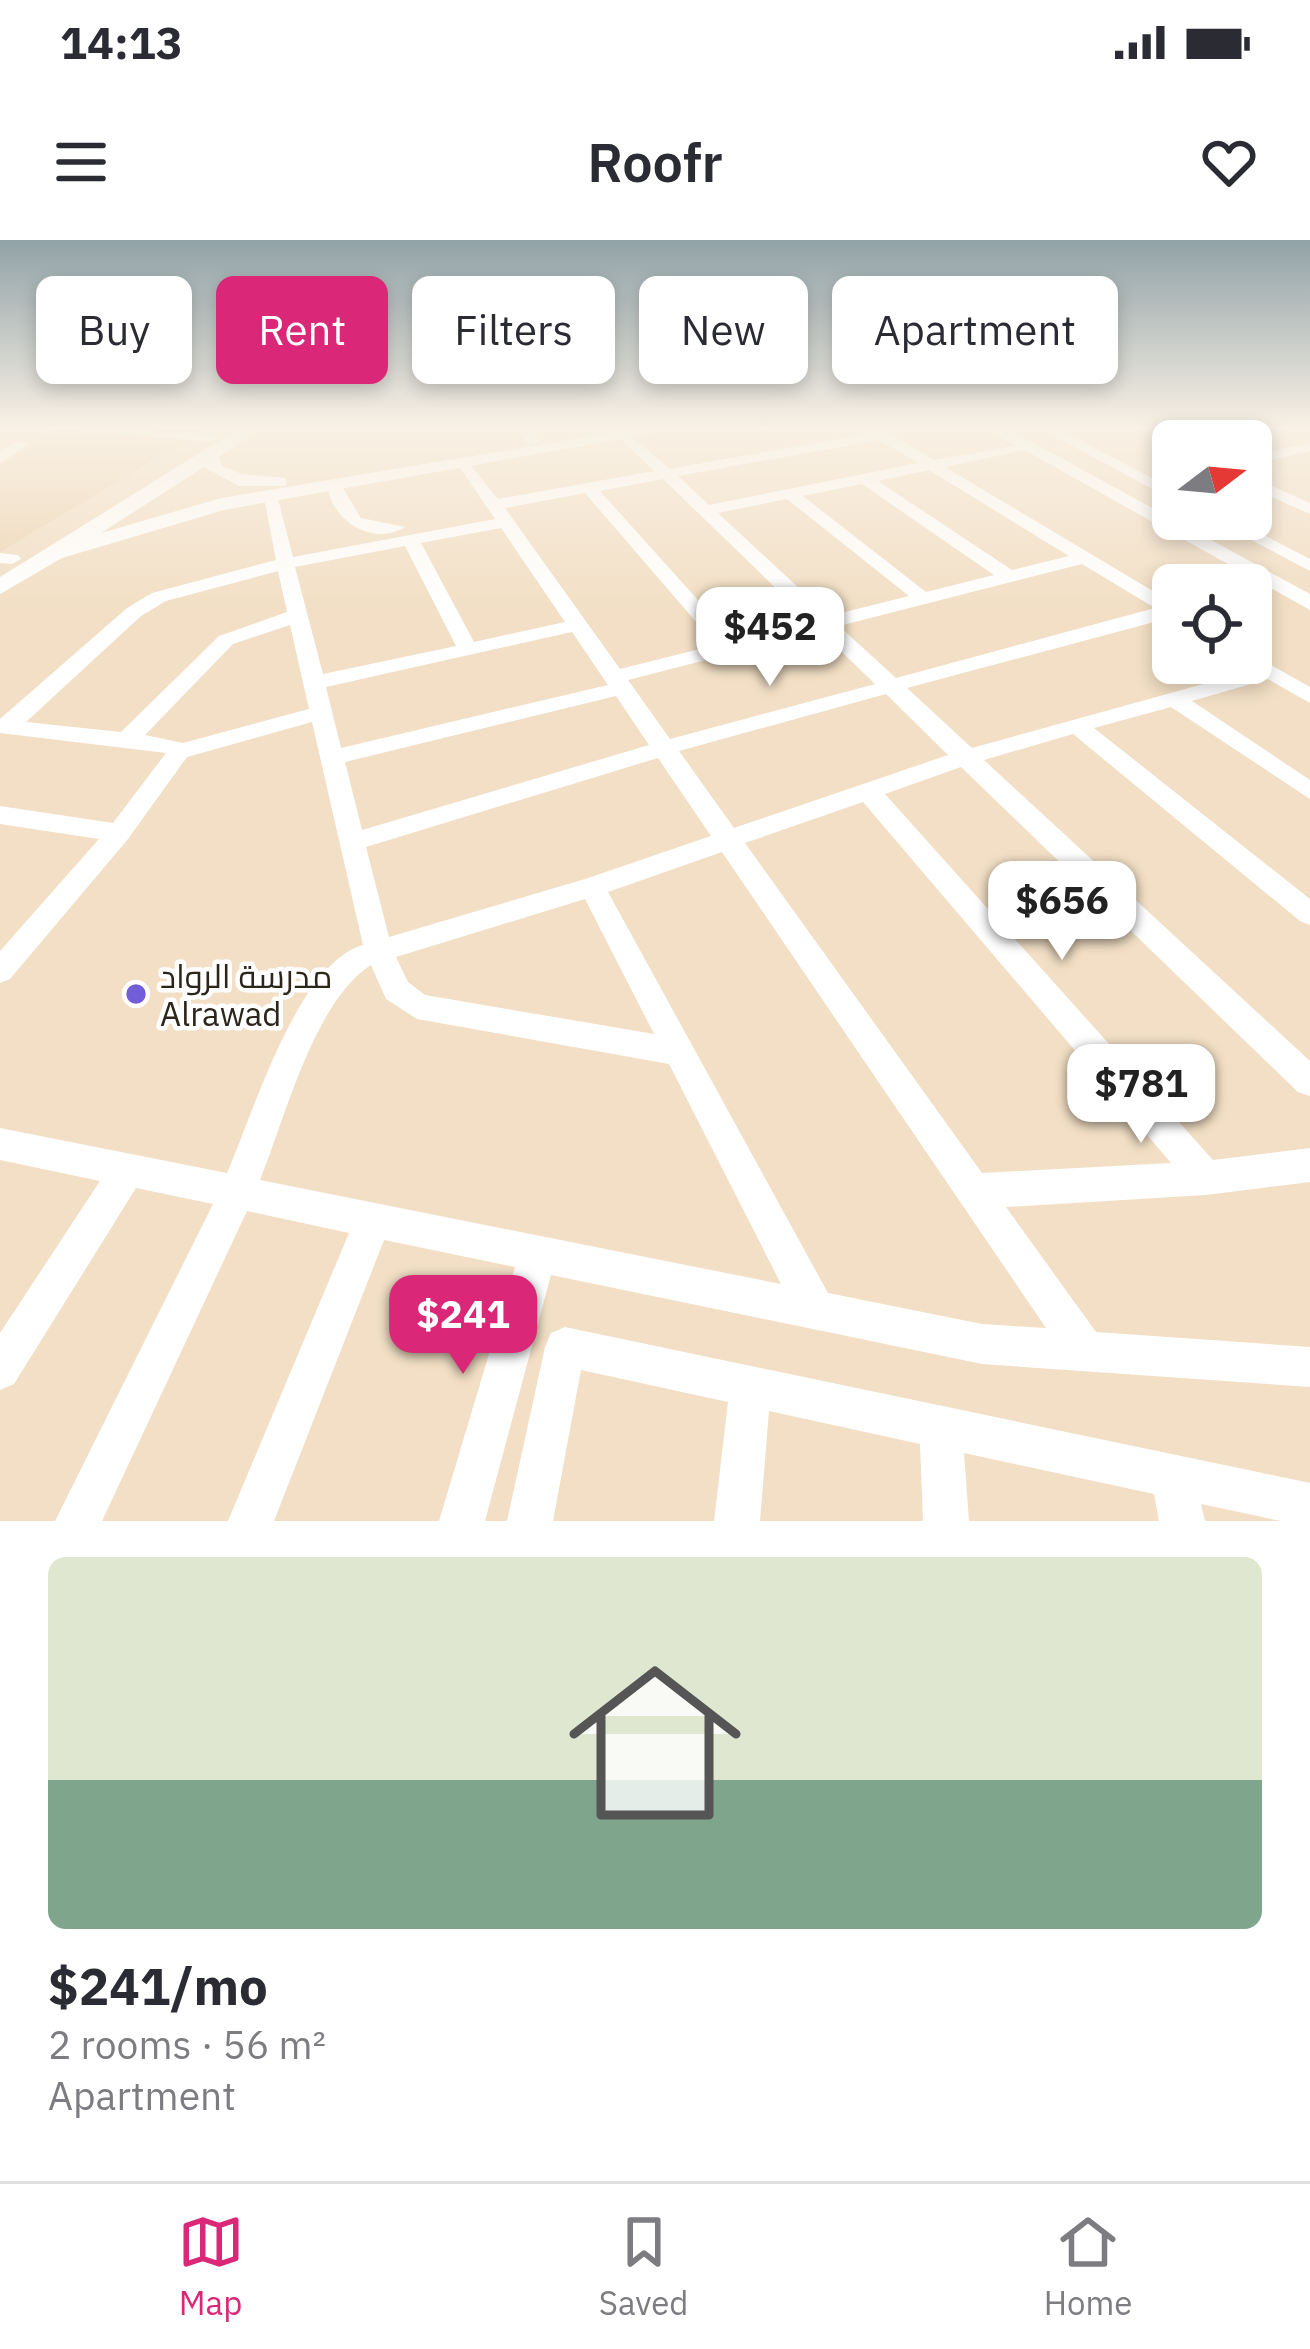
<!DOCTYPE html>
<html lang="en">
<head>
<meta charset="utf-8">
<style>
	:root { --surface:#fff; --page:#f2f2f3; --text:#2b2b33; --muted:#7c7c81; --line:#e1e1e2; --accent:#db2777 }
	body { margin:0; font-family:"IBM Plex Sans",Cairo,sans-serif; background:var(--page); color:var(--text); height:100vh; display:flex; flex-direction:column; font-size:45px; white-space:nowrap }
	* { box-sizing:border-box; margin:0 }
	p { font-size:39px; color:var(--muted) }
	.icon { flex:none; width:66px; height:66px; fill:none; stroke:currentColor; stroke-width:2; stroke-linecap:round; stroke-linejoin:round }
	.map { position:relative; height:1281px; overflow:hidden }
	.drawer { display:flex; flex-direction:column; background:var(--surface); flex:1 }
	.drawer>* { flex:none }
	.banner { position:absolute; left:36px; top:36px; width:1239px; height:108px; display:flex; gap:24px }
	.needle { width:78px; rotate:74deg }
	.tools { position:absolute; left:1152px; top:180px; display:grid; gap:24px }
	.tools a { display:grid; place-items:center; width:120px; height:120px; border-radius:18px; background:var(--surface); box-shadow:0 6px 18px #0003; font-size:60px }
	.price { position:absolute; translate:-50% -102px; padding:0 27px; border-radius:24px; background:#fff; color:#222; font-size:39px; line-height:78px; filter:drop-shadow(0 3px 6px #0008) }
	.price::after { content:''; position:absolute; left:50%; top:72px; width:36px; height:27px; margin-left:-18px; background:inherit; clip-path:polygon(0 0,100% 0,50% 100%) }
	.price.on { background:var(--accent); color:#fff }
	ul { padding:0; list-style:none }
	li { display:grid; align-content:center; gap:24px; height:636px; padding:0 48px }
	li+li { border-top:3px solid var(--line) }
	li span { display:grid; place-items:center; height:372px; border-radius:18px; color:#555 }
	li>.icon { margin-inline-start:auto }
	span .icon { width:216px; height:216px; fill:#fffc; stroke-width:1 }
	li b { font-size:51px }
	.tag { padding:0 42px; border-radius:18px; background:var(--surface); box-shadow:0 6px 18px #0003; font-size:42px; line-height:108px }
	.tag.on { background:var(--accent); color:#fff }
	.status { display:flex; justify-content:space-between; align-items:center; height:84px; padding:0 60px; background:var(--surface); direction:ltr }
	.status svg { height:33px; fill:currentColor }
	header { display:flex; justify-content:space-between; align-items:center; height:156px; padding:0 48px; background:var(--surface); font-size:54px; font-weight:600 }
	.tabs { display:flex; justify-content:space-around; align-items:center; height:168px; border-top:3px solid var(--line); background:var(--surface); font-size:33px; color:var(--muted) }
	.tabs a { display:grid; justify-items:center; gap:6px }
	.tabs .on { color:var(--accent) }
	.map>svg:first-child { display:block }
</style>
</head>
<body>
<div class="status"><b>14:13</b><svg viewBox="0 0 49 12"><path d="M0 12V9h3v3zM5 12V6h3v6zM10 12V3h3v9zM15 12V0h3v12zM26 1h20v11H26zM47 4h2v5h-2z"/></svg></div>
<header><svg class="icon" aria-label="menu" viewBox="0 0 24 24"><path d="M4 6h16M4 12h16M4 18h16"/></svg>Roofr<svg class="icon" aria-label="heart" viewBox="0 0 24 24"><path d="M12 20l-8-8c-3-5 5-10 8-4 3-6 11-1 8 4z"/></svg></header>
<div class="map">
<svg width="1310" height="1281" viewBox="0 0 1310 1281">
	<rect width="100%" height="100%" fill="#f2dfc5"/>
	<!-- built -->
	<path fill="#edd6b5" d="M 61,188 L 207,188 L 0,312 L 0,226 Z"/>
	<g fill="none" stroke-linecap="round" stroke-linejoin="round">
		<!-- minor -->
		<path fill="#fff" fill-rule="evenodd" d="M 53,188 L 212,194 L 219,198 L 212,202 Z
			M 516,188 L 531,188 L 541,202 L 529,205 Z
			M 863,188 L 881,188 L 934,220 L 1030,203 L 1030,209 L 945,227 L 1173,363 L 1173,377 L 907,448 L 972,508 L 1254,430 L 1250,425 L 1260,419 L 1310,447 L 1310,463 L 1268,439 L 1192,461 L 1310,540 L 1310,559 L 1171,467 L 1094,488 L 1310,659 L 1310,685 L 1300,681 L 1073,494 L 984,520 L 1310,821 L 1310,856 L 1298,852 L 961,527 L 885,554 L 1213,920 L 1310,908 L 1310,942 L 1206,955 L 1006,967 L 1096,1092 L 1310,1107 L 1310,1147 L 982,1124 L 551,1035 L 485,1281 L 439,1281 L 515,1027 L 384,1000 L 274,1281 L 228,1281 L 349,993 L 247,971 L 102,1281 L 55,1281 L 213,964 L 136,948 L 14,1144 L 0,1150 L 0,1093 L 100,941 L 0,920 L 0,888 L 227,933 C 253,874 297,724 363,705 L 312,482 L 187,517 L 128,599 L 10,739 L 0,743 L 0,711 L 99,599 L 0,584 L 0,566 L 113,583 L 166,513 L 0,493 L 0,479 L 127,368 L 152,353 L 276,320 L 263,252 L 277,255 L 293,317 L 495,279 L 456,222 L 464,217 L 498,259 L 654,231 L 621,199 L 619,196 L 626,192 L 670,229 L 868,193 ZM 879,200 L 918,223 L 709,265 L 678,236 ZM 929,230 L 1069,316 L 1012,330 L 878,241 ZM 663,239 L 810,381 L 734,400 L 600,251 ZM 862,244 L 994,335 L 926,352 L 803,256 ZM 585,253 L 716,405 L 620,429 L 505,268 ZM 787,259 L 909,356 L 829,376 L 718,273 ZM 501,288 L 565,382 L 474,402 L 421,303 ZM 405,306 L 456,406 L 323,434 L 295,327 ZM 1082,324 L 1155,368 L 896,438 L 839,386 ZM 278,331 L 287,372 L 219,396 L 121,492 L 26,482 L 141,376 L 166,361 ZM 290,385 L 309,469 L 183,503 L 145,495 L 233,404 ZM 820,391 L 875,444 L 670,499 L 628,440 ZM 572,392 L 608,445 L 341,508 L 326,447 ZM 886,454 L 948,515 L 734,588 L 679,511 ZM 616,456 L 649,505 L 362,590 L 345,522 ZM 658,518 L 711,596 L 585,639 L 389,697 L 366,607 ZM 863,562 L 1171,923 L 982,933 L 745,603 ZM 722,612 L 1046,1088 L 982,1084 L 828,1053 L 608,652 ZM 585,659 L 654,794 L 425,755 L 408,742 L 396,717 ZM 371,725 L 386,759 L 417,779 L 669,824 L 781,1044 L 260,940 C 285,879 314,761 371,725 Z
			M 1039,188 L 1057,188 L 1173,249 L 1173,260 Z
			M 16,201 L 28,204 L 0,223 L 0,211 Z
			M 1310,203 L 1310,211 L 1251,225 L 1251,215 Z
			M 1251,237 L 1310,263 L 1310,274 L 1251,248 Z
			M 327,241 L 339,241 L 361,278 L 405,287 C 371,308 328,278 327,241 Z
			M 1212,279 L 1233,279 L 1310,319 L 1310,331 Z
			M 0,313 L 18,315 L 21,319 L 12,324 L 0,323 Z
			M 1264,332 L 1273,338 L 1251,349 L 1251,345 L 1235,345 Z
			M 565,1087 L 1310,1243 L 1310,1281 L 1281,1281 L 1201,1264 L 1205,1281 L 1159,1281 L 1154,1254 L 964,1213 L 969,1281 L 923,1281 L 920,1204 L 769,1171 L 760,1281 L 714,1281 L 728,1162 L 581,1130 L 553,1281 L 507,1281 L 545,1107 L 551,1093 Z"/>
		<!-- major -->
		<path fill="#fff" fill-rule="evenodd" d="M 240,188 L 261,188 L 219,217 L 222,226 L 242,234 L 286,238 L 286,246 L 239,246 L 204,227 L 101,293 L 221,258 L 640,188 L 681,188 L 224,270 L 62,318 L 0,354 L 0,337 Z
			M 985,188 L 1006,188 L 1310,354 L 1310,370 Z"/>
	</g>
	<!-- sky -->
	<linearGradient id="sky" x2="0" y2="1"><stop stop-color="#91a2a7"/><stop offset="0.51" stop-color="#f9f1e5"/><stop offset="1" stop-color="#f9f1e5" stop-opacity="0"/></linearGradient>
	<rect width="1310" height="368" fill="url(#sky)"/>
	<!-- markers -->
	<circle fill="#735ed9" stroke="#fff" stroke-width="4.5" cx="136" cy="754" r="12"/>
	<g text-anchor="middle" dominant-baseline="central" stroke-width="9" stroke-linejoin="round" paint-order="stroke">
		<!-- poi labels -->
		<g font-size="33" fill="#2b251b" stroke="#fff" text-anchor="start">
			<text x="160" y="735">مدرسة الرواد<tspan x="160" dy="38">Alrawad</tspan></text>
		</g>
	</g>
</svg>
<div class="tools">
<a><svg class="needle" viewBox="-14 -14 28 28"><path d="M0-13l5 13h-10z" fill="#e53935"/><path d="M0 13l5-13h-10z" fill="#7c7c81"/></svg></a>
<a><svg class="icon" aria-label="locate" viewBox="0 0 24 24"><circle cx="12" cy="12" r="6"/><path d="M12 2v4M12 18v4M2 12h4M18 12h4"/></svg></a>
</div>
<b class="price" style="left:770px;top:449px">$452</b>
<b class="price" style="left:1062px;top:723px">$656</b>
<b class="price" style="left:1141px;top:906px">$781</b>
<b class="price on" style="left:463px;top:1137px">$241</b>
<div class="banner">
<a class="tag">Buy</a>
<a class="tag on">Rent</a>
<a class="tag">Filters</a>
<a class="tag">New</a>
<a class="tag">Apartment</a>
</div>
</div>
<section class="drawer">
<ul>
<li><span style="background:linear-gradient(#dfe7d0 60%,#7fa58c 0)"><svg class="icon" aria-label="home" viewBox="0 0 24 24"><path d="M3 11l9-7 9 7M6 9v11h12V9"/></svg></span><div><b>$241/mo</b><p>2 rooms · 56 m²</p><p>Apartment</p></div></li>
</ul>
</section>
<nav class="tabs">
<a class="on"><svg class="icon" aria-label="map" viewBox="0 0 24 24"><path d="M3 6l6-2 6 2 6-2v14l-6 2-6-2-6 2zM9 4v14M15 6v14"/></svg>Map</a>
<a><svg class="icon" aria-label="saved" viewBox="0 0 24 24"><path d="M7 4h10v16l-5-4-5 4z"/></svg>Saved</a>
<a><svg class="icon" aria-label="home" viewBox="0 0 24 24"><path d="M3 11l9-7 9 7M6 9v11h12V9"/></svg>Home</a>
</nav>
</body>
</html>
